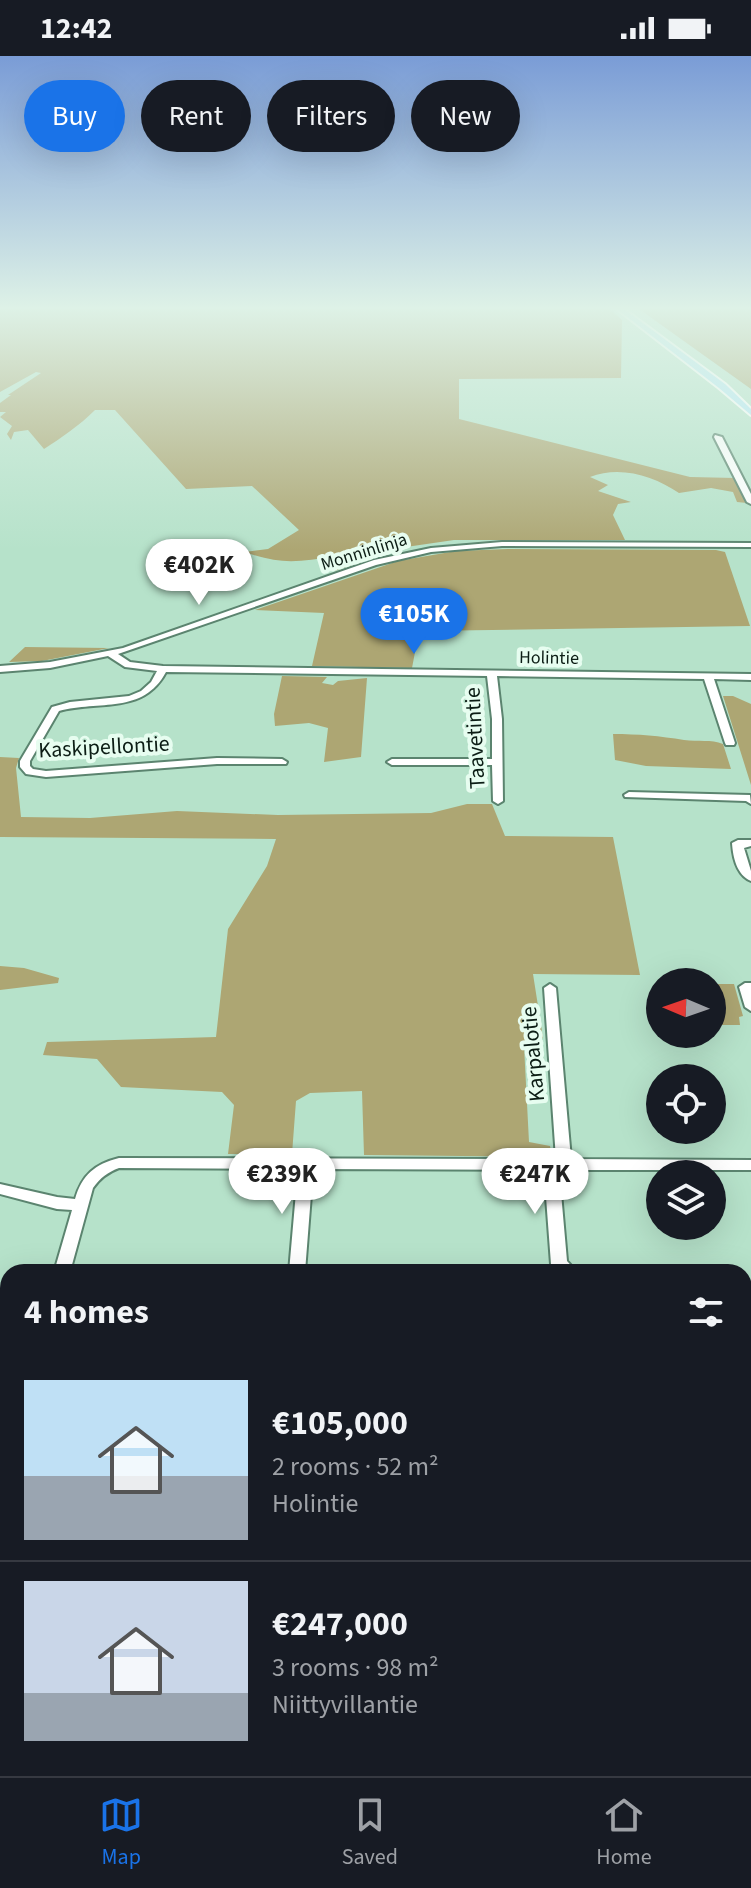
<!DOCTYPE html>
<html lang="en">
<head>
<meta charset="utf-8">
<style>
	:root { --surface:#171b24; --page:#242831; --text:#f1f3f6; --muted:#9ea1a6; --line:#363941; --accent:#1a73e8 }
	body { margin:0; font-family:"Source Sans 3",sans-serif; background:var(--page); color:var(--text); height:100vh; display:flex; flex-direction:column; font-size:30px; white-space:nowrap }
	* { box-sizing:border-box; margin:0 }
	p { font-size:26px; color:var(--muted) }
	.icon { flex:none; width:44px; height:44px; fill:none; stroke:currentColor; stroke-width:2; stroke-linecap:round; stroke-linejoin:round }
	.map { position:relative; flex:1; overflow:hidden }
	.details { position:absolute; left:0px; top:1208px; width:752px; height:512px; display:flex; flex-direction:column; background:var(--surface); border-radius:24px 24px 0 0; box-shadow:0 8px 32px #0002 }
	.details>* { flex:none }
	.guide { position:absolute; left:24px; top:24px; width:704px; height:72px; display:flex; gap:16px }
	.needle { width:52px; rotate:272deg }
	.tools { position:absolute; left:646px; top:912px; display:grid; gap:16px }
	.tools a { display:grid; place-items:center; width:80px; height:80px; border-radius:50%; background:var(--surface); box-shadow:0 8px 32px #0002; font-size:40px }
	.price { position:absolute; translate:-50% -68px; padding:0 18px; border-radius:28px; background:#fff; color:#222; font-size:26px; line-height:52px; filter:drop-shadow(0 2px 4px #0008) }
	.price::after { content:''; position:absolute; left:50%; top:48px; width:24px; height:18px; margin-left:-12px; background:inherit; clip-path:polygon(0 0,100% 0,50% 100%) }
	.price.active { background:var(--accent); color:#fff }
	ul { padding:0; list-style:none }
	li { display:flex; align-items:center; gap:24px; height:200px; padding:0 24px }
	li+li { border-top:2px solid var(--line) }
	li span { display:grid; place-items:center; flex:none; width:224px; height:160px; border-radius:0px; color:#555 }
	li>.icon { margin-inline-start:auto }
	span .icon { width:96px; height:96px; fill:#fffc; stroke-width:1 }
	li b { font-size:34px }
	h2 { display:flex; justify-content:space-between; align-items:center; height:96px; padding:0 24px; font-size:34px }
	.tag { padding:0 28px; border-radius:36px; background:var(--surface); box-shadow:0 8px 32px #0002; font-size:28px; line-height:72px }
	.tag.active { background:var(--accent); color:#fff }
	.status { display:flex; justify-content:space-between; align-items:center; height:56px; padding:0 40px; background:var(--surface); direction:ltr }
	.status svg { height:22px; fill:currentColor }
	.tabs { display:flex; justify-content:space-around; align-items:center; height:112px; border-top:2px solid var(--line); background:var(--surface); font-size:22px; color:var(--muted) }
	.tabs a { display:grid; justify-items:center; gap:4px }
	.tabs .active { color:var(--accent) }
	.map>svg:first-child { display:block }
</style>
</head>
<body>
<div class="status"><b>12:42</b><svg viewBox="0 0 49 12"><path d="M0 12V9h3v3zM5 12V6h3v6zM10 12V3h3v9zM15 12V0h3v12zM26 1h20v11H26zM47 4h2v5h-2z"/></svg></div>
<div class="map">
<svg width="751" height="1720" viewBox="0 0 751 1720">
	<rect width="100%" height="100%" fill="#b6e2ca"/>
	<!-- green -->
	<path fill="#ada673" d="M 0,253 L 610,253 L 622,264 L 621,322 L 459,323 L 459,363 L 690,421 L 735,422 L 747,447 L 737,446 L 733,436 L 711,432 L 679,437 C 654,420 620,409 590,421 L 608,429 L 598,435 L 631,446 L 618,448 L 613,459 L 625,484 L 454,484 L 406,491 L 334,515 L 335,500 C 299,506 281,509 245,496 L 268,493 L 299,474 L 252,430 L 186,433 L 115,354 L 95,354 C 80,369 61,382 44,393 L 28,374 L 14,376 L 11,384 L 7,378 L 12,370 L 0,361 L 6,356 L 0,356 L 0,347 L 11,339 L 8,339 L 41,317 L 36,316 L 0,336 Z
		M 639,253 L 751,253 L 751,333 Z
		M 508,493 L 716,494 L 725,496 L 750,570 L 419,575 L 412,612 L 312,610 L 324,557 L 255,554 L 398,505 L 456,495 Z
		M 25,591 L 109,592 L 42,605 L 9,606 Z
		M 282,620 L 327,621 L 322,627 L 333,629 L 338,625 L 367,622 L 361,701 L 324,706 L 328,672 L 309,667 L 275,670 L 274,658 Z
		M 723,640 L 733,640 L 751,648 L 751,729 Z
		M 613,678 C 638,678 660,680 684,684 C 698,686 711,683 723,688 L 731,713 L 646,710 L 615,704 Z
		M 0,701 L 19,702 L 16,712 L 21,761 L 90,762 L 177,755 L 278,759 L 431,757 L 467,748 L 492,748 L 505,780 L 613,781 L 640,919 L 533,918 L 543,982 L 524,990 L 529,1086 L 550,1090 L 552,1101 L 364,1099 L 362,1035 L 310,1037 L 296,1045 L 292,1098 L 228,1098 L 234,1049 L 222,1036 L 121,1031 L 97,1003 L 43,999 L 47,986 L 216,981 L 228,873 L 267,810 L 276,783 L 0,781 Z
		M 0,910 L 24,912 L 59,922 L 58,927 L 0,934 Z
		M 712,928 L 734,928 L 743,960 L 739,961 L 740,969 L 712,969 Z
		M 15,1712 L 472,1712 L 472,1720 L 12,1720 Z"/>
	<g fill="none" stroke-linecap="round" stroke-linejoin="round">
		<!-- minor casing -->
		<g stroke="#5b846f" stroke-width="4">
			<path id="minor" d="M 715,379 L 722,381 L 751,438 L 751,448 L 747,446 L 714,381 Z
				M 502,486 L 751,487 L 751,491 L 502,490 L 431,496 L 376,509 L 118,598 L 130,606 L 163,610 L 751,618 L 751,624 L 714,623 L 735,687 L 734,689 L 726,689 L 725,687 L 704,623 L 497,620 L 502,663 L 503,745 L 498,748 L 493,745 L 492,709 L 392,709 L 387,706 L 392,703 L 492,703 L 492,663 L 487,620 L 166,616 C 143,659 99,644 59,655 L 30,705 L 30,710 L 33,713 L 46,715 L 217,702 L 282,703 L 287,706 L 286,708 L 217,708 L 46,721 L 26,718 L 20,711 L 20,705 L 52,651 L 70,646 L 129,640 L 141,635 L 151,626 L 157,615 L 125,611 L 108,600 L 50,612 L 0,616 L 0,610 L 50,606 L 123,592 L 374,504 L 431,492 Z
				M 629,736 L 750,739 L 751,748 L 746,745 L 625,741 L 624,739 Z
				M 738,784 L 751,784 L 751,790 L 744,792 L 751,815 L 751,825 C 737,819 733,802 732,787 Z
				M 745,927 L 751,927 L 751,955 L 745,951 L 739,931 Z
				M 550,928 L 556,932 L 571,1103 L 751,1104 L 751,1114 L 559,1114 L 567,1205 L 577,1216 L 558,1216 L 551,1208 L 544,1114 L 313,1113 L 305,1216 L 289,1216 L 298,1113 L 119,1112 C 108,1116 100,1122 93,1132 L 70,1216 L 54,1216 L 72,1154 L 57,1153 L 0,1138 L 0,1128 L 57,1141 L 75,1143 C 82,1119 95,1108 119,1102 L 556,1103 L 544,932 Z
				M 0,1314 L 8,1314 L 8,1328 L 0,1328 Z
				M 744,1626 L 751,1626 L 751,1646 L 744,1646 Z
				M 472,1712 L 492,1712 L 492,1720 L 472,1720 Z"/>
		</g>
		<!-- major casing -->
		<g stroke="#fff" stroke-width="4">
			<path id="major" d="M 617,253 L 624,253 L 725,328 L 751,353 L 751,359 L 719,332 Z"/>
		</g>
		<!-- minor -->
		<use href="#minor" fill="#fff" fill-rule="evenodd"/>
		<!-- major -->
		<use href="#major" fill="#b5e8f9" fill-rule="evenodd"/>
	</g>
	<!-- sky -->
	<linearGradient id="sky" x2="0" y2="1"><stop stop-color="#7a9cd6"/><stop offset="0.51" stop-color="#def2e7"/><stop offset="1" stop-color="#def2e7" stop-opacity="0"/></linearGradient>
	<rect width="751" height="494" fill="url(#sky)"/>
	<g text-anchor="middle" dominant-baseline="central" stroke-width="8" stroke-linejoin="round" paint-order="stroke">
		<!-- far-street labels -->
		<g font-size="18" fill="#0c1d15" stroke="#e7fdf0">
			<text transform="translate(364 496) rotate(-17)">Monninlinja</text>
			<text transform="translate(549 602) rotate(1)">Holintie</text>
		</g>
		<!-- street labels -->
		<g font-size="22" fill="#0c1d15" stroke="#e7fdf0">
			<text transform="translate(475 682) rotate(-93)">Taavetintie</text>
			<text transform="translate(104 691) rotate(-3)">Kaskipellontie</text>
			<text transform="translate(533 998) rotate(-95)">Karpalotie</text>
		</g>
	</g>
</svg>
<div class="tools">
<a><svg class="needle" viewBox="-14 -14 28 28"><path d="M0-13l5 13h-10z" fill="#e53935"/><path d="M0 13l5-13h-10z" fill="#9ea1a6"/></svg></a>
<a><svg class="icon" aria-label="locate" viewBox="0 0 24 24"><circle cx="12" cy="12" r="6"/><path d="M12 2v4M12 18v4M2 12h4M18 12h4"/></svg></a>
<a><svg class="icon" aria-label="layers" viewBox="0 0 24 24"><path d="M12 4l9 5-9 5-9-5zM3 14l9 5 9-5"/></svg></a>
</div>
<b class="price" style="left:199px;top:551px">€402K</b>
<b class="price active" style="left:414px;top:600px">€105K</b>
<b class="price" style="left:282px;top:1160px">€239K</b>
<b class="price" style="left:535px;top:1160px">€247K</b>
<div class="guide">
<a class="tag active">Buy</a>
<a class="tag">Rent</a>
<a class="tag">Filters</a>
<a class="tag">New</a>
</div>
<section class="details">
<h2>4 homes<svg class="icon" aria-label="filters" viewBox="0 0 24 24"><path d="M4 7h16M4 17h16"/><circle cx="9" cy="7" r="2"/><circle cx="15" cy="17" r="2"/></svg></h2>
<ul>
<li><span style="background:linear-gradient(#bfe0f5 60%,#9aa5b1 0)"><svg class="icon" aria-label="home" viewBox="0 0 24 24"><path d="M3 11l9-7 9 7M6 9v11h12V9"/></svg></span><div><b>€105,000</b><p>2 rooms · 52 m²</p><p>Holintie</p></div></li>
<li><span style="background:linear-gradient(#c9d6e8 70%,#9aa5b1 0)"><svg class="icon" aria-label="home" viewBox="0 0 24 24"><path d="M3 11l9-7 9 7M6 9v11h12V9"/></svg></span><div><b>€247,000</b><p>3 rooms · 98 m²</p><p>Niittyvillantie</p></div></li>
</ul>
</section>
</div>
<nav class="tabs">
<a class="active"><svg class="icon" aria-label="map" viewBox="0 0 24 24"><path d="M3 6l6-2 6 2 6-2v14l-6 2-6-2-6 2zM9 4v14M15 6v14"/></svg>Map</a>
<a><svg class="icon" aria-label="saved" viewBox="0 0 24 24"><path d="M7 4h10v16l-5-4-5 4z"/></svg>Saved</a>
<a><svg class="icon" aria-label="home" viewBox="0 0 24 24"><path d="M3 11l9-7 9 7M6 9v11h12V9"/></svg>Home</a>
</nav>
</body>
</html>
